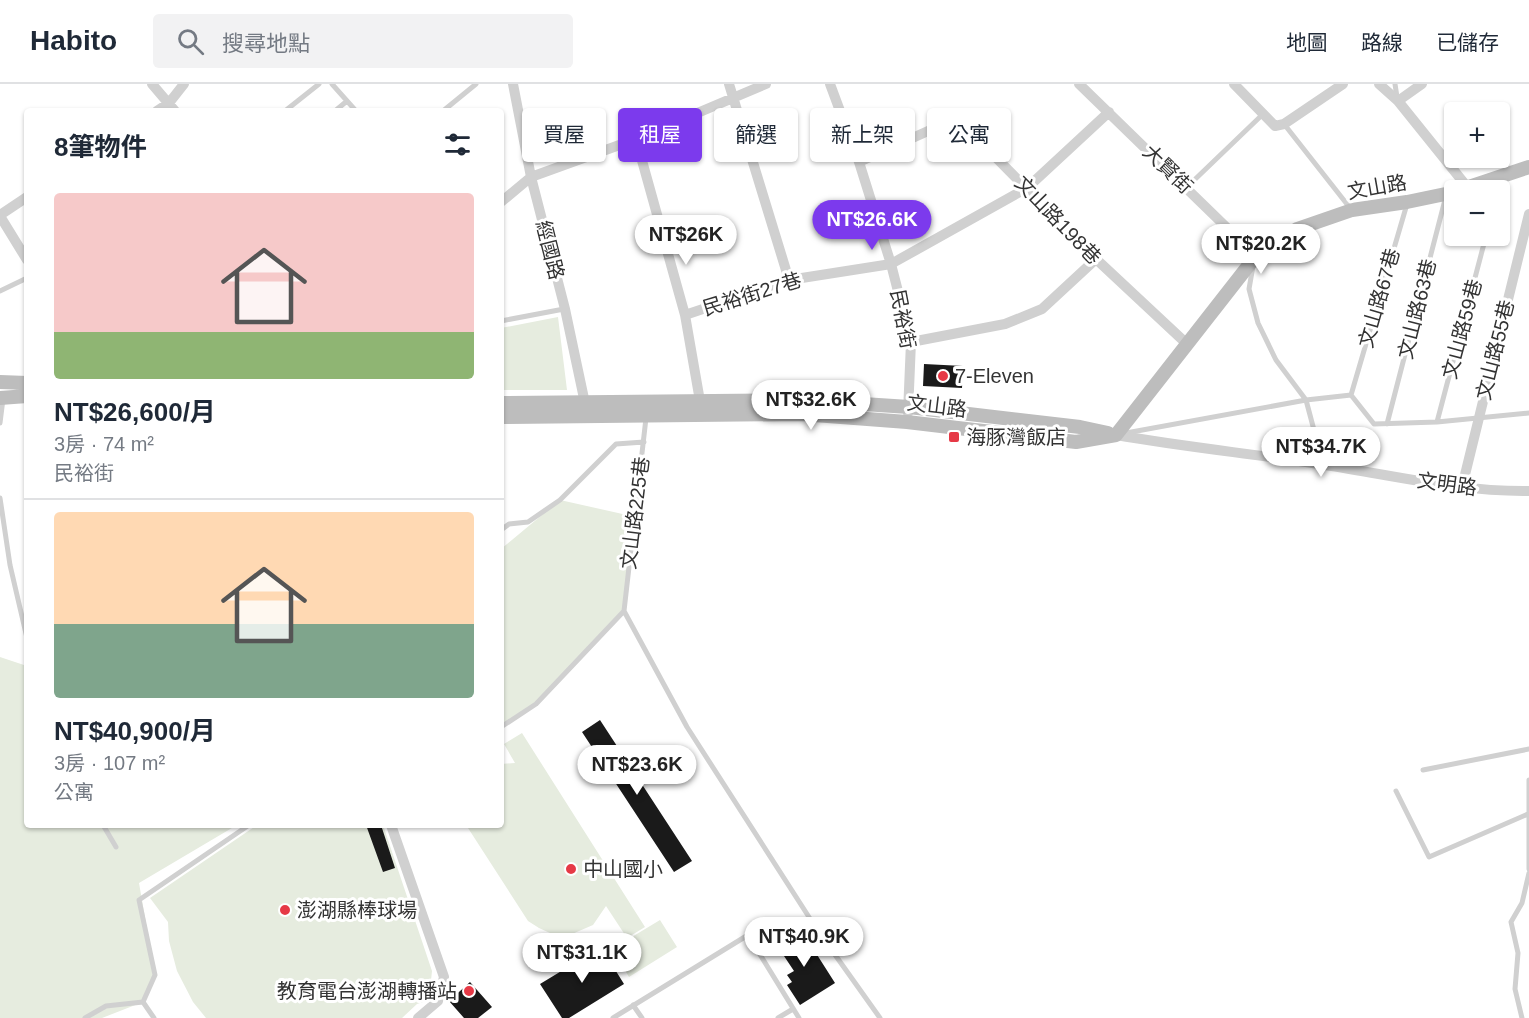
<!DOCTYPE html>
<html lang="zh-TW">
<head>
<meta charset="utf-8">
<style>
	:root { --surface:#fff; --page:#f2f2f3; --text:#1f2937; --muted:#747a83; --line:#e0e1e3; --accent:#7c3aed }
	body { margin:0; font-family:Helvetica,"Noto Sans TC",sans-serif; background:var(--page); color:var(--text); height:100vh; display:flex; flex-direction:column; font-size:22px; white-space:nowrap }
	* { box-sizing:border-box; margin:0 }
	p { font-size:20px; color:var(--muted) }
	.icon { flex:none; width:33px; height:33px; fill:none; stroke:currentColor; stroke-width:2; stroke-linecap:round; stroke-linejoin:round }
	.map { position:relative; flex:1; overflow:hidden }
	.drawer { position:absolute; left:24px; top:24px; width:480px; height:720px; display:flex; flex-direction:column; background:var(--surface); border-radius:6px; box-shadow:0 2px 4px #0004 }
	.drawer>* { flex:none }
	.guide { position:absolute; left:522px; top:24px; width:570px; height:54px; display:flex; gap:12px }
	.buttons { position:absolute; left:1444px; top:18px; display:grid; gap:12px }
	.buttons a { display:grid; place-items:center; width:66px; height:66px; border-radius:6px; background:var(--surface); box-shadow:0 2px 4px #0004; font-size:30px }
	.price { position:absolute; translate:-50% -51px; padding:0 14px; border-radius:21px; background:#fff; color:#222; font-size:20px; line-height:39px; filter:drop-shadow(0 2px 3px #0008) }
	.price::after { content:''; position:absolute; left:50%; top:36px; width:18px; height:14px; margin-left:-9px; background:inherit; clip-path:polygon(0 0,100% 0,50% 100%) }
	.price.current { background:var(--accent); color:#fff }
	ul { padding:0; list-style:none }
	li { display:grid; align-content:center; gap:12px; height:318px; padding:0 30px }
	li+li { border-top:2px solid var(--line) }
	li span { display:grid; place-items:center; height:186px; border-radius:6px; color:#555 }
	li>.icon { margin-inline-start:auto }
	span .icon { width:108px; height:108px; fill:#fffc; stroke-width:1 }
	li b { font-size:26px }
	h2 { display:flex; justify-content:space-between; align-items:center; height:72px; padding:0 30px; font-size:26px }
	.tag { padding:0 21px; border-radius:6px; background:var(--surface); box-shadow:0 2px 4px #0004; font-size:21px; line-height:54px }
	.tag.current { background:var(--accent); color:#fff }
	header { display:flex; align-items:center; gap:36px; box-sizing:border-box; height:84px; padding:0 30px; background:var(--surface); border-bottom:2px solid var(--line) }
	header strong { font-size:28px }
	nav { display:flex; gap:33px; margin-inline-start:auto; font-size:21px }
	.search { width:420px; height:54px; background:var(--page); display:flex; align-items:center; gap:15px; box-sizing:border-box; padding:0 21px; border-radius:6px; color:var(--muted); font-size:22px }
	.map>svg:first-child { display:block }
</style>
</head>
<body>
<header>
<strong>Habito</strong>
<div class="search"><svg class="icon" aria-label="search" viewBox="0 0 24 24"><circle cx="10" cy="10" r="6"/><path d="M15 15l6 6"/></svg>搜尋地點</div>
<nav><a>地圖</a><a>路線</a><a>已儲存</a></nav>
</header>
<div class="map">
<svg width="1529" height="934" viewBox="0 0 1529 934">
	<rect width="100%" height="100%" fill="#fff"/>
	<!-- green -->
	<path fill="#e6ecdf" d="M 558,233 L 567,306 L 501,306 L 501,244 Z
		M 560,416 L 636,433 L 624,527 L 536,620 L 501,643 L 501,465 Z
		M 0,573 L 27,582 L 27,741 L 237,741 L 139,799 L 155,891 L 143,918 L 102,934 L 0,934 Z
		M 522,649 L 645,843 L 627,854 L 606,822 L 593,841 L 572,850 L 550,849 L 539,844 L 528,837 L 468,744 L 467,741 L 501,741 L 501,680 L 515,679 L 504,660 Z
		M 257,741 L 383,741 L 432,887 L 429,916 L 417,920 L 402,934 L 206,934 L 193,918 L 177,887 L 169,857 L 168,838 L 150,814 Z
		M 660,836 L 677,863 L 629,893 L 612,865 Z"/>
	<!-- building -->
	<path fill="#1a1a1a" d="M 924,280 L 963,282 L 962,304 L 923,302 Z
		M 600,636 L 692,777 L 674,788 L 582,648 Z
		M 366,741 L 381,741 L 395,784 L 383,788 Z
		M 800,844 L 835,899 L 800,921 L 787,901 L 792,898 L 787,891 L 794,887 L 776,860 Z
		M 601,863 L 624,900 L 569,934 L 562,934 L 540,900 Z
		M 470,898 L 492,923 L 478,934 L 464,934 L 449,917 Z"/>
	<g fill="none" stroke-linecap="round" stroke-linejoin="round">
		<!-- service -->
		<path stroke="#d0d0d0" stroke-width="5" d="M 332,0 L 356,27
			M 1395,0 L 1397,13
			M 285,27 L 319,0
			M 335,27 L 347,17
			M 443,27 L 476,0
			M 1284,40 L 1350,124
			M 1187,103 L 1262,31
			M 1498,106 L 1501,95
			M 1253,182 L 1249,205 L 1258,239 L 1276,276 L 1306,316 L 1323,380
			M 0,207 L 27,194
			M 501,237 L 564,225
			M 1351,311 L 1407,120
			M 1437,338 L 1486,152
			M 0,339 L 3,315
			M 1387,340 L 1446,112
			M 1126,349 L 1306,316 L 1351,311 L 1374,340 L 1437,338 L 1529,329
			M 0,414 L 10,481 L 27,554
			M 501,446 L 509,440 L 528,438 L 560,416 L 616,360 L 644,358
			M 624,527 L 687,643 L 816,844 L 880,934
			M 501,643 L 536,620 L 624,527 L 646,334
			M 1423,686 L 1529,665
			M 1529,696 L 1529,785
			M 1396,707 L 1429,773 L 1528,730
			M 103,741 L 116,763
			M 143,918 L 154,934
			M 633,921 L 642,934
			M 85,934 L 106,922 L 143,918 L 155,891 L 139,816 L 249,741
			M 613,934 L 748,851 L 799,934
			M 778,934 L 793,925
			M 1522,934 L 1515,905 L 1518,869 L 1511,838 L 1522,819 L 1529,789"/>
		<!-- minor -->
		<path stroke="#d0d0d0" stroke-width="10" d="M 152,0 L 175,27
			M 513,0 L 531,93 L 565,225 L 586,324
			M 729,0 L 789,196
			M 830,0 L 859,78 L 891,180 L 911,258 L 908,329
			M 1079,0 L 1256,172
			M 1234,0 L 1275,42 L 1284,40 L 1343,0
			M 1379,0 L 1398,17 L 1468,104
			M 1398,17 L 1422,0
			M 157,27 L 169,19 L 184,0
			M 636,55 L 685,231 L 700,317
			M 859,78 L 957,34 L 1096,175 L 1187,260
			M 501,118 L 531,93 L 636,55 L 766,0
			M 0,131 L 27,113
			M 0,132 L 27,176
			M 685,231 L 789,196 L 891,180 L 1027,104 L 1109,28
			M 911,258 L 1005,240 L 1042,225 L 1096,175
			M 1116,351 C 1185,363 1255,370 1325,381 C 1392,391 1460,408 1529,407
			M 1462,403 L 1529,130
			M 391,741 L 444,893 L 438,917 L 418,934"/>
		<!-- secondary -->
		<path stroke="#bdbdbd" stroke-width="14" d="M 1460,106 L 1529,83
			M 0,298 L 27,299
			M 0,314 L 27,312
			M 501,319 L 802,316 L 909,323 L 1080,343 L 1108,349
			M 501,333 L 801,330 L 907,338 L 1076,358 L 1116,351 L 1256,172 L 1297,145 L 1352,126 L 1407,118 L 1455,108"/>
	</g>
	<!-- markers -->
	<g fill="#e63946" stroke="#fff" stroke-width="2">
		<circle cx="943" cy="292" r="6"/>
		<rect x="948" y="347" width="12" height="12" rx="3"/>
		<circle cx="571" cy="785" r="6"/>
		<circle cx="285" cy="826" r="6"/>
		<circle cx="469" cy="907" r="6"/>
	</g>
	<g text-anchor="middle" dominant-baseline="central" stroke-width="6" stroke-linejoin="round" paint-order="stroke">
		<!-- street labels -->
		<g font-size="20" fill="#333" stroke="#fff">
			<text transform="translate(1168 85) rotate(44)">大賢街</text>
			<text transform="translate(1377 103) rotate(-10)">文山路</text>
			<text transform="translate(1058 136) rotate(46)">文山路198巷</text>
			<text transform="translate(550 166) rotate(76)">經國路</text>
			<text transform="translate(752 210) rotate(-17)">民裕街27巷</text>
			<text transform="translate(1379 214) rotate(-74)">文山路67巷</text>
			<text transform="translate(1417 225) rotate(-76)">文山路63巷</text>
			<text transform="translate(903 235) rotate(79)">民裕街</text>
			<text transform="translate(1462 245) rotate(-75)">文山路59巷</text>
			<text transform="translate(1495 266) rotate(-76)">文山路55巷</text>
			<text transform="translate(937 322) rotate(7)">文山路</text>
			<text transform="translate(1447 400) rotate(8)">文明路</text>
			<text transform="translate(635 429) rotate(-83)">文山路225巷</text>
		</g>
		<!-- poi labels -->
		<g font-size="20" fill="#333" stroke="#fff" text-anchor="start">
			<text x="955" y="292">7-Eleven</text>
			<text x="966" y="353">海豚灣飯店</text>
			<text x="583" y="785">中山國小</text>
			<text x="297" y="826">澎湖縣棒球場</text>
			<text x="457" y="907" text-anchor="end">教育電台澎湖轉播站</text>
		</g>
	</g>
</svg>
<div class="buttons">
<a>+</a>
<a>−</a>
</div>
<b class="price current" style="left:872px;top:167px">NT$26.6K</b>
<b class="price" style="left:686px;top:182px">NT$26K</b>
<b class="price" style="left:1261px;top:191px">NT$20.2K</b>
<b class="price" style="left:811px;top:347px">NT$32.6K</b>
<b class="price" style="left:1321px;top:394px">NT$34.7K</b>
<b class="price" style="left:637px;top:712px">NT$23.6K</b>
<b class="price" style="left:804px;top:884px">NT$40.9K</b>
<b class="price" style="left:582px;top:900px">NT$31.1K</b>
<div class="guide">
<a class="tag">買屋</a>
<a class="tag current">租屋</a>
<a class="tag">篩選</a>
<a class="tag">新上架</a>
<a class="tag">公寓</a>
</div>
<section class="drawer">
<h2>8筆物件<svg class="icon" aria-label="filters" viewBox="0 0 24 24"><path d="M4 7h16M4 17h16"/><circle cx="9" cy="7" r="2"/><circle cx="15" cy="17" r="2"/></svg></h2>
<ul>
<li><span style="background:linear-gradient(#f6c9c9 75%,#8fb573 0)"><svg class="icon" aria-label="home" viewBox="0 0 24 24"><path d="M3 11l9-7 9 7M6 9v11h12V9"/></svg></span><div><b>NT$26,600/月</b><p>3房 · 74 m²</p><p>民裕街</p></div></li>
<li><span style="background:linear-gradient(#ffd9b3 60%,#7fa58c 0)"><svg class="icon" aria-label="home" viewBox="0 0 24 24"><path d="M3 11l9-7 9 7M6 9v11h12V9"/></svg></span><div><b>NT$40,900/月</b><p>3房 · 107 m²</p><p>公寓</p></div></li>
</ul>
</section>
</div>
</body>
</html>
